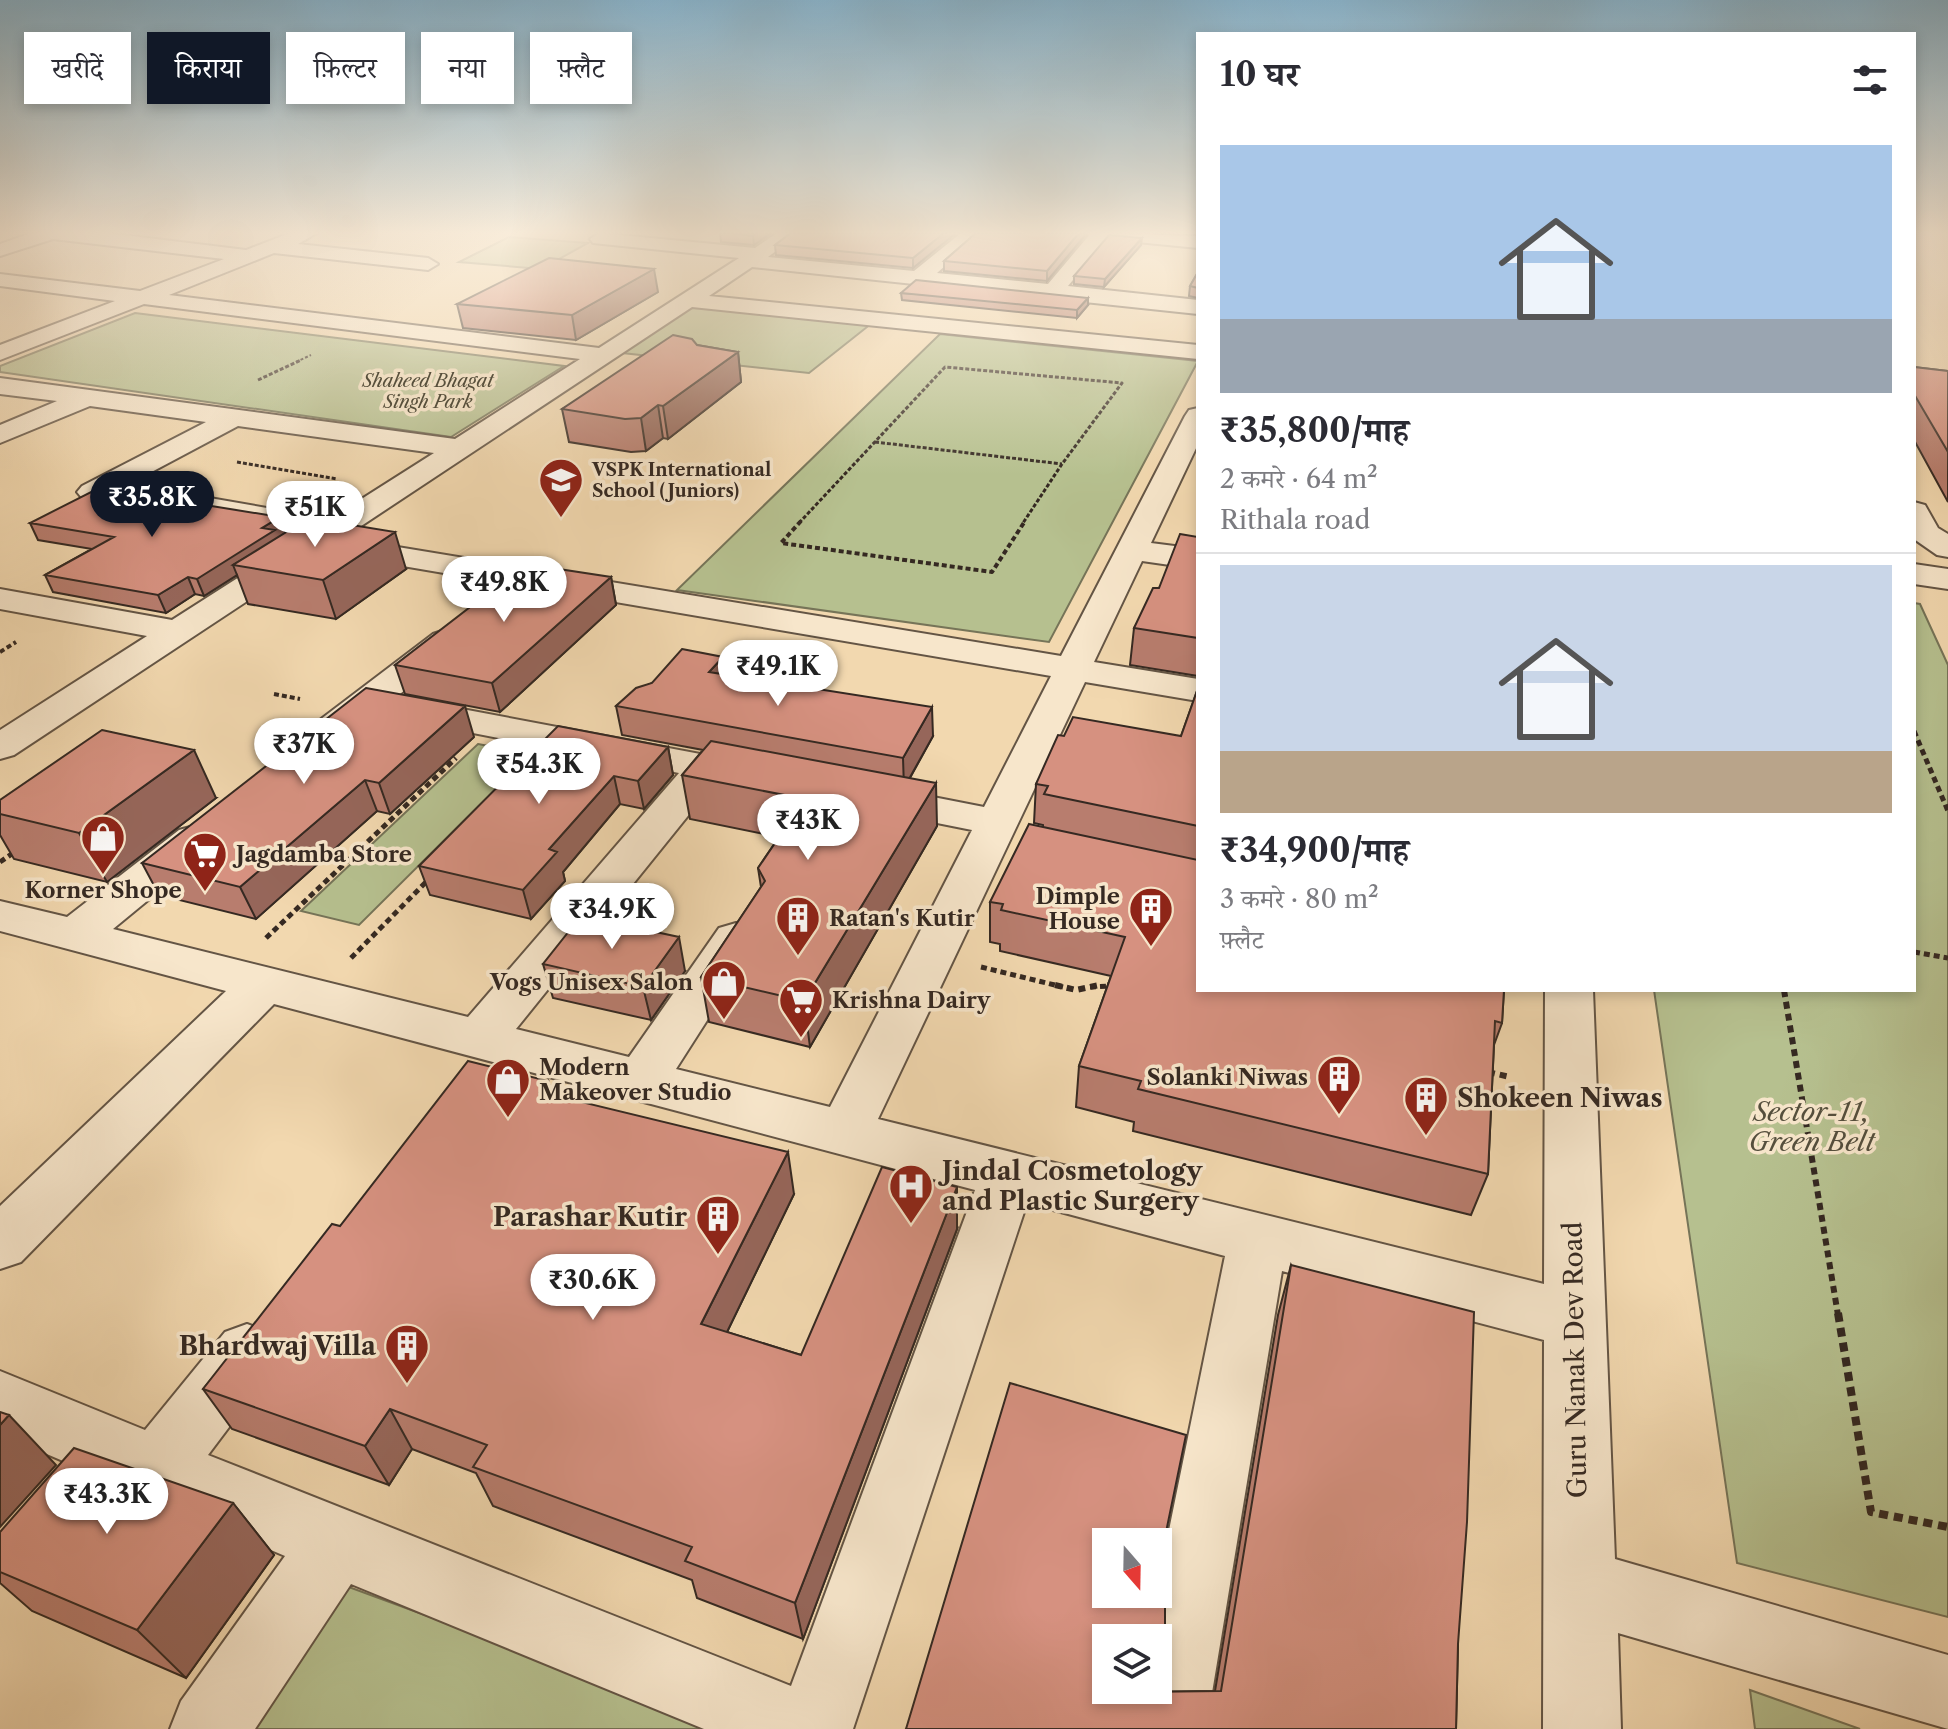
<!DOCTYPE html>
<html lang="hi">
<head>
<meta charset="utf-8">
<style>
	:root { --surface:#fff; --page:#f2f2f3; --text:#2b2b33; --muted:#7c7c81; --line:#e1e1e2; --accent:#111827 }
	body { margin:0; font-family:"Libre Caslon Text","Noto Serif Devanagari",serif; background:var(--page); color:var(--text); height:100vh; display:flex; flex-direction:column; font-size:30px; white-space:nowrap }
	* { box-sizing:border-box; margin:0 }
	p { font-size:26px; color:var(--muted) }
	.icon { flex:none; width:44px; height:44px; fill:none; stroke:currentColor; stroke-width:2; stroke-linecap:round; stroke-linejoin:round }
	.map { position:relative; flex:1; overflow:hidden }
	.drawer { position:absolute; left:1196px; top:32px; width:720px; height:960px; display:flex; flex-direction:column; background:var(--surface); border-radius:0px; box-shadow:0 4px 12px #0003 }
	.drawer>* { flex:none }
	.guide { position:absolute; left:24px; top:32px; width:760px; height:72px; display:flex; gap:16px }
	.needle { width:52px; rotate:160deg }
	.fabs { position:absolute; left:1092px; top:1528px; display:grid; gap:16px }
	.fabs a { display:grid; place-items:center; width:80px; height:80px; border-radius:0px; background:var(--surface); box-shadow:0 4px 12px #0003; font-size:40px }
	.price { position:absolute; translate:-50% -68px; padding:0 18px; border-radius:28px; background:#fff; color:#222; font-size:26px; line-height:52px; filter:drop-shadow(0 2px 4px #0008) }
	.price::after { content:''; position:absolute; left:50%; top:48px; width:24px; height:18px; margin-left:-12px; background:inherit; clip-path:polygon(0 0,100% 0,50% 100%) }
	.price.selected { background:var(--accent); color:#fff }
	ul { padding:0; list-style:none }
	li { display:grid; align-content:center; gap:16px; height:424px; padding:0 24px }
	li+li { border-top:2px solid var(--line) }
	li span { display:grid; place-items:center; height:248px; border-radius:0px; color:#555 }
	li>.icon { margin-inline-start:auto }
	span .icon { width:144px; height:144px; fill:#fffc; stroke-width:1 }
	li b { font-size:34px }
	h2 { display:flex; justify-content:space-between; align-items:center; height:96px; padding:0 24px; font-size:34px }
	.tag { padding:0 28px; border-radius:0px; background:var(--surface); box-shadow:0 4px 12px #0003; font-size:28px; line-height:72px }
	.tag.selected { background:var(--accent); color:#fff }
	.map>svg:first-child { display:block }
</style>
</head>
<body>
<div class="map">
<svg width="1948" height="1729" viewBox="0 0 1948 1729">
	<rect width="100%" height="100%" fill="#f2d8af"/>
	<filter id="stains"><feTurbulence type="fractalNoise" baseFrequency=".0025" numOctaves="4"/><feColorMatrix values="0 0 0 0 .2 0 0 0 0 .09 0 0 0 0 .02 0 0 0 .5 -.17"/></filter>
	<radialGradient id="worn" r=".72"><stop offset=".6" stop-color="#630" stop-opacity="0"/><stop offset="1" stop-color="#630" stop-opacity=".3"/></radialGradient>
	<!-- green -->
	<path fill="#b6c08f" stroke="#767458" stroke-width="2" d="M 509,237 L 588,243 L 541,269 L 459,262 Z
		M 690,304 L 872,323 L 809,373 L 622,353 Z
		M 135,313 L 564,366 L 451,437 L 0,372 L 0,366 Z
		M 940,334 L 1198,361 L 1049,642 L 677,590 Z
		M 1914,603 L 1920,604 L 1948,665 L 1948,1617 L 1737,1563 L 1654,990 L 1914,990 Z
		M 478,744 L 531,754 L 359,925 L 301,911 Z
		M 338,1583 L 734,1729 L 244,1729 Z
		M 1750,1690 L 1860,1729 L 1755,1729 Z"/>
	<g fill="none" stroke-linecap="round" stroke-linejoin="round">
		<!-- minor casing -->
		<g stroke="#645545" stroke-width="4">
			<path id="minor" d="M 31,233 L 107,233 L 246,250 L 290,233 L 317,233 L 298,244 L 428,258 L 438,264 L 428,270 L 274,253 L 169,295 L 599,348 L 739,258 L 593,243 L 590,239 L 599,233 L 755,248 L 777,233 L 800,233 L 768,257 L 914,271 L 961,233 L 982,233 L 937,273 L 1048,284 L 1091,233 L 1198,236 L 1198,248 L 1107,239 L 1068,286 L 1198,300 L 1198,314 L 752,267 L 709,296 L 1198,345 L 1198,359 L 692,307 L 343,538 L 1061,656 L 1185,416 L 1189,410 L 1198,408 L 1198,444 L 1151,543 L 1198,549 L 1198,569 L 1142,561 L 1094,662 L 1198,679 L 1198,701 L 1085,682 L 878,1119 L 1544,1284 L 1545,990 L 1593,990 L 1615,1559 L 1948,1655 L 1948,1729 L 1618,1633 L 1621,1729 L 1543,1729 L 1544,1340 L 1282,1271 L 1206,1729 L 1128,1729 L 1136,1690 L 1158,1690 L 1158,1638 L 1147,1638 L 1225,1256 L 1027,1203 L 853,1729 L 704,1729 L 351,1584 L 255,1729 L 170,1729 L 181,1701 L 285,1556 L 0,1434 L 0,1371 L 145,1430 L 225,1332 L 247,1324 L 269,1332 L 279,1353 L 269,1374 L 208,1455 L 791,1686 L 975,1190 L 274,1004 L 21,1262 L 0,1269 L 0,1206 L 226,991 L 0,931 L 0,901 L 67,917 L 179,830 L 194,826 L 209,830 L 216,840 L 209,850 L 113,929 L 468,1017 L 679,773 L 396,718 L 390,710 L 396,702 L 409,699 L 764,766 L 770,775 L 764,784 L 750,787 L 716,781 L 516,1029 L 629,1057 L 719,928 L 736,923 L 753,928 L 759,939 L 676,1069 L 830,1107 L 972,830 L 862,808 L 856,799 L 862,790 L 877,786 L 984,807 L 1051,676 L 344,556 L 333,554 L 329,547 L 14,755 L 0,759 L 0,730 L 147,636 L 0,609 L 0,589 L 172,620 L 308,533 L 104,497 L 92,501 L 82,498 L 77,492 L 82,486 L 206,422 L 90,406 L 0,443 L 0,425 L 57,401 L 0,394 L 0,378 L 455,439 L 580,359 L 144,304 L 0,360 L 0,345 L 115,301 L 0,286 L 0,274 L 140,291 L 224,259 L 53,239 L 0,256 L 0,244 ZM 238,426 L 434,453 L 330,519 L 129,484 Z
				M 1914,502 L 1925,505 L 1938,528 L 1948,534 L 1948,557 L 1937,555 L 1914,539 Z
				M 1914,564 L 1948,569 L 1948,589 L 1914,584 Z
				M 445,630 L 457,634 L 463,641 L 457,648 L 349,735 L 335,739 L 321,735 L 316,727 L 321,719 L 433,634 Z"/>
		</g>
		<!-- path-far5 -->
		<path stroke="#352922" stroke-width="2" stroke-dasharray="3 2" stroke-linecap="butt" d="M 296,362 L 311,355"/>
		<!-- path-far4 -->
		<path stroke="#352922" stroke-width="3" stroke-dasharray="4 2" stroke-linecap="butt" d="M 258,380 L 301,360
			M 875,442 L 1062,464
			M 237,462 L 337,479
			M 799,523 L 945,367 L 1122,383 L 1062,464 L 1023,523"/>
		<!-- path-far3 -->
		<path stroke="#352922" stroke-width="4" stroke-dasharray="5 3" stroke-linecap="butt" d="M 801,521 L 781,543 L 992,572 L 1025,521
			M 0,652 L 16,642
			M 274,694 L 300,699"/>
		<!-- path-far2 -->
		<path stroke="#352922" stroke-width="5" stroke-dasharray="6 4" stroke-linecap="butt" d="M 1914,731 L 1948,811
			M 0,862 L 16,851
			M 266,938 L 456,758
			M 1914,952 L 1948,958
			M 351,958 L 428,880
			M 981,967 L 1063,987
			M 1090,987 L 1111,986"/>
		<!-- path-far1 -->
		<path stroke="#352922" stroke-width="6" stroke-dasharray="7 5" stroke-linecap="butt" d="M 1055,985 L 1076,990 L 1099,985
			M 1107,985 L 1111,986
			M 1784,990 L 1838,1315
			M 1488,1072 L 1510,1077"/>
		<!-- path -->
		<path stroke="#352922" stroke-width="8" stroke-dasharray="9 6" stroke-linecap="butt" d="M 1838,1313 L 1871,1512 L 1948,1527"/>
		<!-- minor -->
		<use href="#minor" fill="#f7e6cb" fill-rule="evenodd"/>
	</g>
	<!-- wall -->
	<path fill="#b87d6e" stroke="#352922" stroke-width="2" d="M 720,233 L 771,233 L 754,245 L 721,242 Z
		M 791,233 L 956,233 L 913,268 L 776,255 L 775,245 Z
		M 976,233 L 1087,233 L 1047,281 L 944,271 L 944,261 Z
		M 1141,245 L 1104,287 L 1074,284 L 1074,276 Z
		M 1198,272 L 1198,298 L 1189,296 L 1190,286 Z
		M 658,292 L 576,340 L 463,328 L 457,304 Z
		M 901,293 L 1088,305 L 1077,318 L 902,300 Z
		M 697,345 L 738,352 L 741,382 L 668,439 L 663,438 L 646,451 L 631,452 L 569,442 L 562,409 Z
		M 1914,367 L 1948,371 L 1948,502 L 1914,440 Z
		M 30,523 L 286,532 L 406,569 L 336,619 L 248,604 L 237,575 L 204,596 L 195,594 L 166,613 L 53,592 L 45,575 L 92,549 L 38,540 Z
		M 1198,537 L 1198,676 L 1130,665 L 1134,628 L 1159,588 Z
		M 611,577 L 616,605 L 500,712 L 405,694 L 395,665 Z
		M 723,657 L 726,675 L 933,736 L 910,778 L 937,826 L 810,1047 L 709,1022 L 701,977 L 761,887 L 758,868 L 779,837 L 690,819 L 682,775 L 703,750 L 622,735 L 616,706 L 652,683 Z
		M 1198,688 L 1198,990 L 1504,990 L 1502,1023 L 1494,1045 L 1488,1174 L 1471,1215 L 1133,1131 L 1134,1122 L 1076,1107 L 1079,1066 L 1111,976 L 1000,951 L 1000,944 L 990,942 L 990,902 L 1043,827 L 1043,825 L 1034,823 L 1036,784 L 1064,736 L 1181,736 Z
		M 474,737 L 390,814 L 377,811 L 256,919 L 159,895 L 142,863 Z
		M 668,747 L 673,775 L 644,809 L 620,804 L 563,872 L 565,881 L 531,919 L 430,895 L 419,866 Z
		M 216,798 L 107,882 L 14,859 L 0,835 L 0,800 Z
		M 543,964 L 685,971 L 651,1020 L 553,998 Z
		M 548,1081 L 553,1096 L 794,1194 L 727,1332 L 801,1355 L 957,1229 L 803,1639 L 697,1598 L 692,1580 L 493,1506 L 476,1473 L 412,1449 L 389,1485 L 232,1429 L 203,1389 L 340,1226 Z
		M 1291,1265 L 1458,1644 L 1456,1729 L 906,1729 L 1106,1542 L 1165,1645 L 1158,1674 L 1158,1638 L 1106,1638 L 1106,1690 L 1137,1692 L 1215,1691 L 1278,1315 Z
		M 233,1503 L 274,1555 L 186,1678 L 32,1611 L 0,1583 L 0,1532 Z"/>
	<!-- shaded-wall -->
	<path fill="#96665a" stroke="#352922" stroke-width="2" d="M 756,233 L 771,233 L 754,245 L 753,236 Z
		M 944,233 L 956,233 L 913,268 L 913,258 Z
		M 1079,233 L 1087,233 L 1047,281 L 1047,271 Z
		M 1142,238 L 1141,245 L 1104,287 L 1105,279 Z
		M 654,269 L 658,292 L 576,340 L 572,315 Z
		M 1088,298 L 1088,305 L 1077,318 L 1077,310 Z
		M 738,352 L 741,382 L 668,439 L 663,406 Z
		M 658,405 L 663,438 L 646,451 L 641,418 Z
		M 280,517 L 286,534 L 233,565 L 237,575 L 204,596 L 197,579 L 262,528 Z
		M 395,532 L 406,569 L 336,619 L 323,580 Z
		M 188,577 L 195,594 L 166,613 L 158,595 Z
		M 611,577 L 616,605 L 500,712 L 492,683 Z
		M 723,657 L 727,685 L 709,672 Z
		M 465,706 L 474,737 L 390,814 L 379,783 Z
		M 932,707 L 933,736 L 904,788 L 903,758 Z
		M 668,747 L 673,775 L 644,809 L 638,781 Z
		M 194,750 L 216,798 L 107,882 L 79,833 Z
		M 614,776 L 620,804 L 563,872 L 565,881 L 531,919 L 523,890 L 549,849 Z
		M 365,780 L 377,811 L 256,919 L 240,887 Z
		M 936,783 L 937,826 L 810,1047 L 804,1001 Z
		M 679,937 L 685,971 L 651,1020 L 643,987 Z
		M 548,1081 L 562,1123 L 540,1092 Z
		M 788,1152 L 794,1194 L 711,1365 L 701,1324 Z
		M 957,1187 L 957,1229 L 803,1639 L 795,1603 Z
		M 390,1409 L 412,1449 L 389,1485 L 365,1446 Z
		M 9,1415 L 56,1465 L 0,1527 L 0,1425 Z
		M 233,1503 L 274,1555 L 186,1678 L 137,1630 Z"/>
	<!-- building -->
	<path fill="#d69180" stroke="#352922" stroke-width="2" d="M 731,233 L 756,233 L 753,236 Z
		M 791,233 L 944,233 L 913,258 L 775,245 Z
		M 976,233 L 1079,233 L 1047,271 L 944,261 Z
		M 1109,235 L 1142,238 L 1105,279 L 1074,276 Z
		M 549,258 L 654,269 L 572,315 L 457,304 Z
		M 1198,272 L 1198,288 L 1190,286 Z
		M 916,280 L 1088,298 L 1077,310 L 901,293 Z
		M 673,335 L 692,339 L 697,345 L 738,352 L 663,406 L 658,405 L 641,418 L 625,419 L 562,409 Z
		M 1914,367 L 1948,371 L 1948,452 L 1914,394 Z
		M 99,488 L 280,517 L 262,528 L 275,530 L 197,579 L 188,577 L 158,595 L 45,575 L 114,537 L 30,523 Z
		M 309,518 L 395,532 L 323,580 L 233,565 Z
		M 1180,534 L 1198,537 L 1198,638 L 1134,628 L 1153,588 L 1159,588 Z
		M 526,564 L 611,577 L 492,683 L 395,665 Z
		M 682,649 L 723,657 L 709,672 L 932,707 L 903,758 L 616,706 L 636,688 L 652,683 Z
		M 366,688 L 465,706 L 379,783 L 365,780 L 240,887 L 142,863 Z
		M 1198,688 L 1198,826 L 1044,794 L 1048,786 L 1036,784 L 1058,735 L 1064,736 L 1073,717 L 1181,736 Z
		M 558,726 L 668,747 L 638,781 L 614,776 L 549,849 L 557,852 L 523,890 L 419,866 Z
		M 102,730 L 194,750 L 79,833 L 0,814 L 0,800 Z
		M 711,741 L 936,783 L 804,1001 L 701,977 L 765,881 L 758,868 L 805,799 L 682,775 Z
		M 1029,824 L 1198,860 L 1198,990 L 1504,990 L 1502,1023 L 1495,1021 L 1488,1174 L 1138,1089 L 1141,1081 L 1079,1066 L 1125,937 L 1001,910 L 1003,904 L 990,902 Z
		M 581,916 L 679,937 L 643,987 L 543,964 Z
		M 468,1061 L 548,1081 L 540,1092 L 788,1152 L 701,1324 L 801,1355 L 882,1167 L 957,1187 L 795,1603 L 685,1561 L 692,1547 L 473,1467 L 487,1445 L 390,1409 L 365,1446 L 203,1389 L 332,1224 L 340,1226 Z
		M 1291,1265 L 1474,1312 L 1467,1522 L 1458,1644 L 1456,1729 L 906,1729 L 1010,1383 L 1186,1435 L 1158,1571 L 1158,1542 L 1106,1542 L 1106,1594 L 1153,1594 L 1156,1598 L 1165,1598 L 1165,1645 L 1158,1645 L 1158,1638 L 1106,1638 L 1106,1690 L 1135,1690 L 1137,1692 L 1221,1691 Z
		M 0,1412 L 9,1415 L 0,1425 Z
		M 74,1448 L 233,1503 L 137,1630 L 0,1572 L 0,1532 Z"/>
	<!-- sky -->
	<linearGradient id="sky" x2="0" y2="1"><stop stop-color="#89b6d0"/><stop offset="0.49" stop-color="#f9eddb"/><stop offset="1" stop-color="#f9eddb" stop-opacity="0"/></linearGradient>
	<rect width="1948" height="475" fill="url(#sky)"/>
	<!-- icons -->
	<defs>
		<g id="school-pin" transform="scale(2.3)"><path d="M0 17L-7.5 6A9.5 9.5 0 1 1 7.5 6Z" fill="#8f2418" stroke="#f7e6cb"/><path d="M0-5L7-2L0 1L-7-2ZM-4 1L0 2.5L4 1V4Q0 6-4 4Z" fill="#fff"/></g>
		<g id="shop-pin" transform="scale(2.3)"><path d="M0 17L-7.5 6A9.5 9.5 0 1 1 7.5 6Z" fill="#8f2418" stroke="#f7e6cb"/><path d="M-5-2.5h2.3a2.7 3.5 0 0 1 5.4 0H5L5.5 6h-11ZM-1.5-2.5h3a1.5 2.3 0 0 0-3 0Z" fill="#fff"/></g>
		<g id="supermarket-pin" transform="scale(2.3)"><path d="M0 17L-7.5 6A9.5 9.5 0 1 1 7.5 6Z" fill="#8f2418" stroke="#f7e6cb"/><path d="M-6-5.5h2.5l.6 2H6L4.5 2H-2.5L-4.4-4H-6ZM-1.5 3.2a1.3 1.3 0 1 0 .1 0ZM3 3.2a1.3 1.3 0 1 0 .1 0Z" fill="#fff"/></g>
		<g id="building-pin" transform="scale(2.3)"><path d="M0 17L-7.5 6A9.5 9.5 0 1 1 7.5 6Z" fill="#8f2418" stroke="#f7e6cb"/><path d="M-4-6H4V6H1V3H-1V6H-4ZM-2.5-4.3h1.7v1.8h-1.7ZM.8-4.3h1.7v1.8H.8ZM-2.5-1h1.7V.8h-1.7ZM.8-1h1.7V.8H.8Z" fill="#fff"/></g>
		<g id="hospital-pin" transform="scale(2.3)"><path d="M0 17L-7.5 6A9.5 9.5 0 1 1 7.5 6Z" fill="#8f2418" stroke="#f7e6cb"/><path d="M-5-5h3v3.5h4V-5h3V5h-3V1.5h-4V5h-3Z" fill="#fff"/></g>
	</defs>
	<g fill-rule="evenodd">
		<use href="#school-pin" x="561" y="480"/>
		<use href="#shop-pin" x="103" y="837"/>
		<use href="#supermarket-pin" x="205" y="854"/>
		<use href="#building-pin" x="1151" y="909"/>
		<use href="#building-pin" x="798" y="918"/>
		<use href="#shop-pin" x="724" y="982"/>
		<use href="#supermarket-pin" x="801" y="1000"/>
		<use href="#building-pin" x="1339" y="1077"/>
		<use href="#shop-pin" x="508" y="1080"/>
		<use href="#building-pin" x="1426" y="1098"/>
		<use href="#hospital-pin" x="911" y="1186"/>
		<use href="#building-pin" x="718" y="1217"/>
		<use href="#building-pin" x="407" y="1346"/>
	</g>
	<g text-anchor="middle" dominant-baseline="central" stroke-width="7" stroke-linejoin="round" paint-order="stroke">
		<!-- far-park labels -->
		<g font-size="18" font-style="italic" fill="#554f3d" stroke="#f7e6cb">
			<text x="428" y="381">Shaheed Bhagat<tspan x="428" dy="21">Singh Park</tspan></text>
		</g>
		<!-- far-poi labels -->
		<g font-size="18" font-weight="bold" fill="#352922" stroke="#f7e6cb" text-anchor="start">
			<text x="592" y="470">VSPK International<tspan x="592" dy="21">School (Juniors)</tspan></text>
		</g>
		<!-- poi labels -->
		<g font-size="22" font-weight="bold" fill="#352922" stroke="#f7e6cb" text-anchor="start">
			<text x="236" y="854">Jagdamba Store</text>
			<text x="103" y="890" text-anchor="middle">Korner Shope</text>
			<text x="1120" y="896" text-anchor="end">Dimple<tspan x="1120" dy="25">House</tspan></text>
			<text x="829" y="918">Ratan's Kutir</text>
			<text x="693" y="982" text-anchor="end">Vogs Unisex Salon</text>
			<text x="832" y="1000">Krishna Dairy</text>
			<text x="539" y="1067">Modern<tspan x="539" dy="25">Makeover Studio</tspan></text>
			<text x="1308" y="1077" text-anchor="end">Solanki Niwas</text>
		</g>
		<!-- near-poi labels -->
		<g font-size="26" font-weight="bold" fill="#352922" stroke="#f7e6cb" text-anchor="start">
			<text x="1457" y="1098">Shokeen Niwas</text>
			<text x="942" y="1171">Jindal Cosmetology<tspan x="942" dy="30">and Plastic Surgery</tspan></text>
			<text x="687" y="1217" text-anchor="end">Parashar Kutir</text>
			<text x="376" y="1346" text-anchor="end">Bhardwaj Villa</text>
		</g>
		<!-- near-park labels -->
		<g font-size="26" font-style="italic" fill="#554f3d" stroke="#f7e6cb">
			<text x="1812" y="1112">Sector-11,<tspan x="1812" dy="30">Green Belt</tspan></text>
		</g>
		<!-- near-street labels -->
		<g font-size="26" fill="#352922" stroke="#f7e6cb">
			<text transform="translate(1575 1360) rotate(-91)">Guru Nanak Dev Road</text>
		</g>
	</g>
	<rect width="100%" height="100%" filter="url(#stains)"/>
	<rect width="100%" height="100%" fill="url(#worn)"/>
</svg>
<div class="fabs">
<a><svg class="needle" viewBox="-14 -14 28 28"><path d="M0-13l5 13h-10z" fill="#e53935"/><path d="M0 13l5-13h-10z" fill="#7c7c81"/></svg></a>
<a><svg class="icon" aria-label="layers" viewBox="0 0 24 24"><path d="M12 4l9 5-9 5-9-5zM3 14l9 5 9-5"/></svg></a>
</div>
<b class="price selected" style="left:152px;top:539px">₹35.8K</b>
<b class="price" style="left:315px;top:549px">₹51K</b>
<b class="price" style="left:504px;top:624px">₹49.8K</b>
<b class="price" style="left:778px;top:708px">₹49.1K</b>
<b class="price" style="left:304px;top:786px">₹37K</b>
<b class="price" style="left:539px;top:806px">₹54.3K</b>
<b class="price" style="left:808px;top:862px">₹43K</b>
<b class="price" style="left:612px;top:951px">₹34.9K</b>
<b class="price" style="left:593px;top:1322px">₹30.6K</b>
<b class="price" style="left:107px;top:1536px">₹43.3K</b>
<div class="guide">
<a class="tag">खरीदें</a>
<a class="tag selected">किराया</a>
<a class="tag">फ़िल्टर</a>
<a class="tag">नया</a>
<a class="tag">फ़्लैट</a>
</div>
<section class="drawer">
<h2>10 घर<svg class="icon" aria-label="filters" viewBox="0 0 24 24"><path d="M4 7h16M4 17h16"/><circle cx="9" cy="7" r="2"/><circle cx="15" cy="17" r="2"/></svg></h2>
<ul>
<li><span style="background:linear-gradient(#a9c7e8 70%,#9aa5b1 0)"><svg class="icon" aria-label="home" viewBox="0 0 24 24"><path d="M3 11l9-7 9 7M6 9v11h12V9"/></svg></span><div><b>₹35,800/माह</b><p>2 कमरे · 64 m²</p><p>Rithala road</p></div></li>
<li><span style="background:linear-gradient(#c9d6e8 75%,#b9a48a 0)"><svg class="icon" aria-label="home" viewBox="0 0 24 24"><path d="M3 11l9-7 9 7M6 9v11h12V9"/></svg></span><div><b>₹34,900/माह</b><p>3 कमरे · 80 m²</p><p>फ़्लैट</p></div></li>
</ul>
</section>
</div>
</body>
</html>
